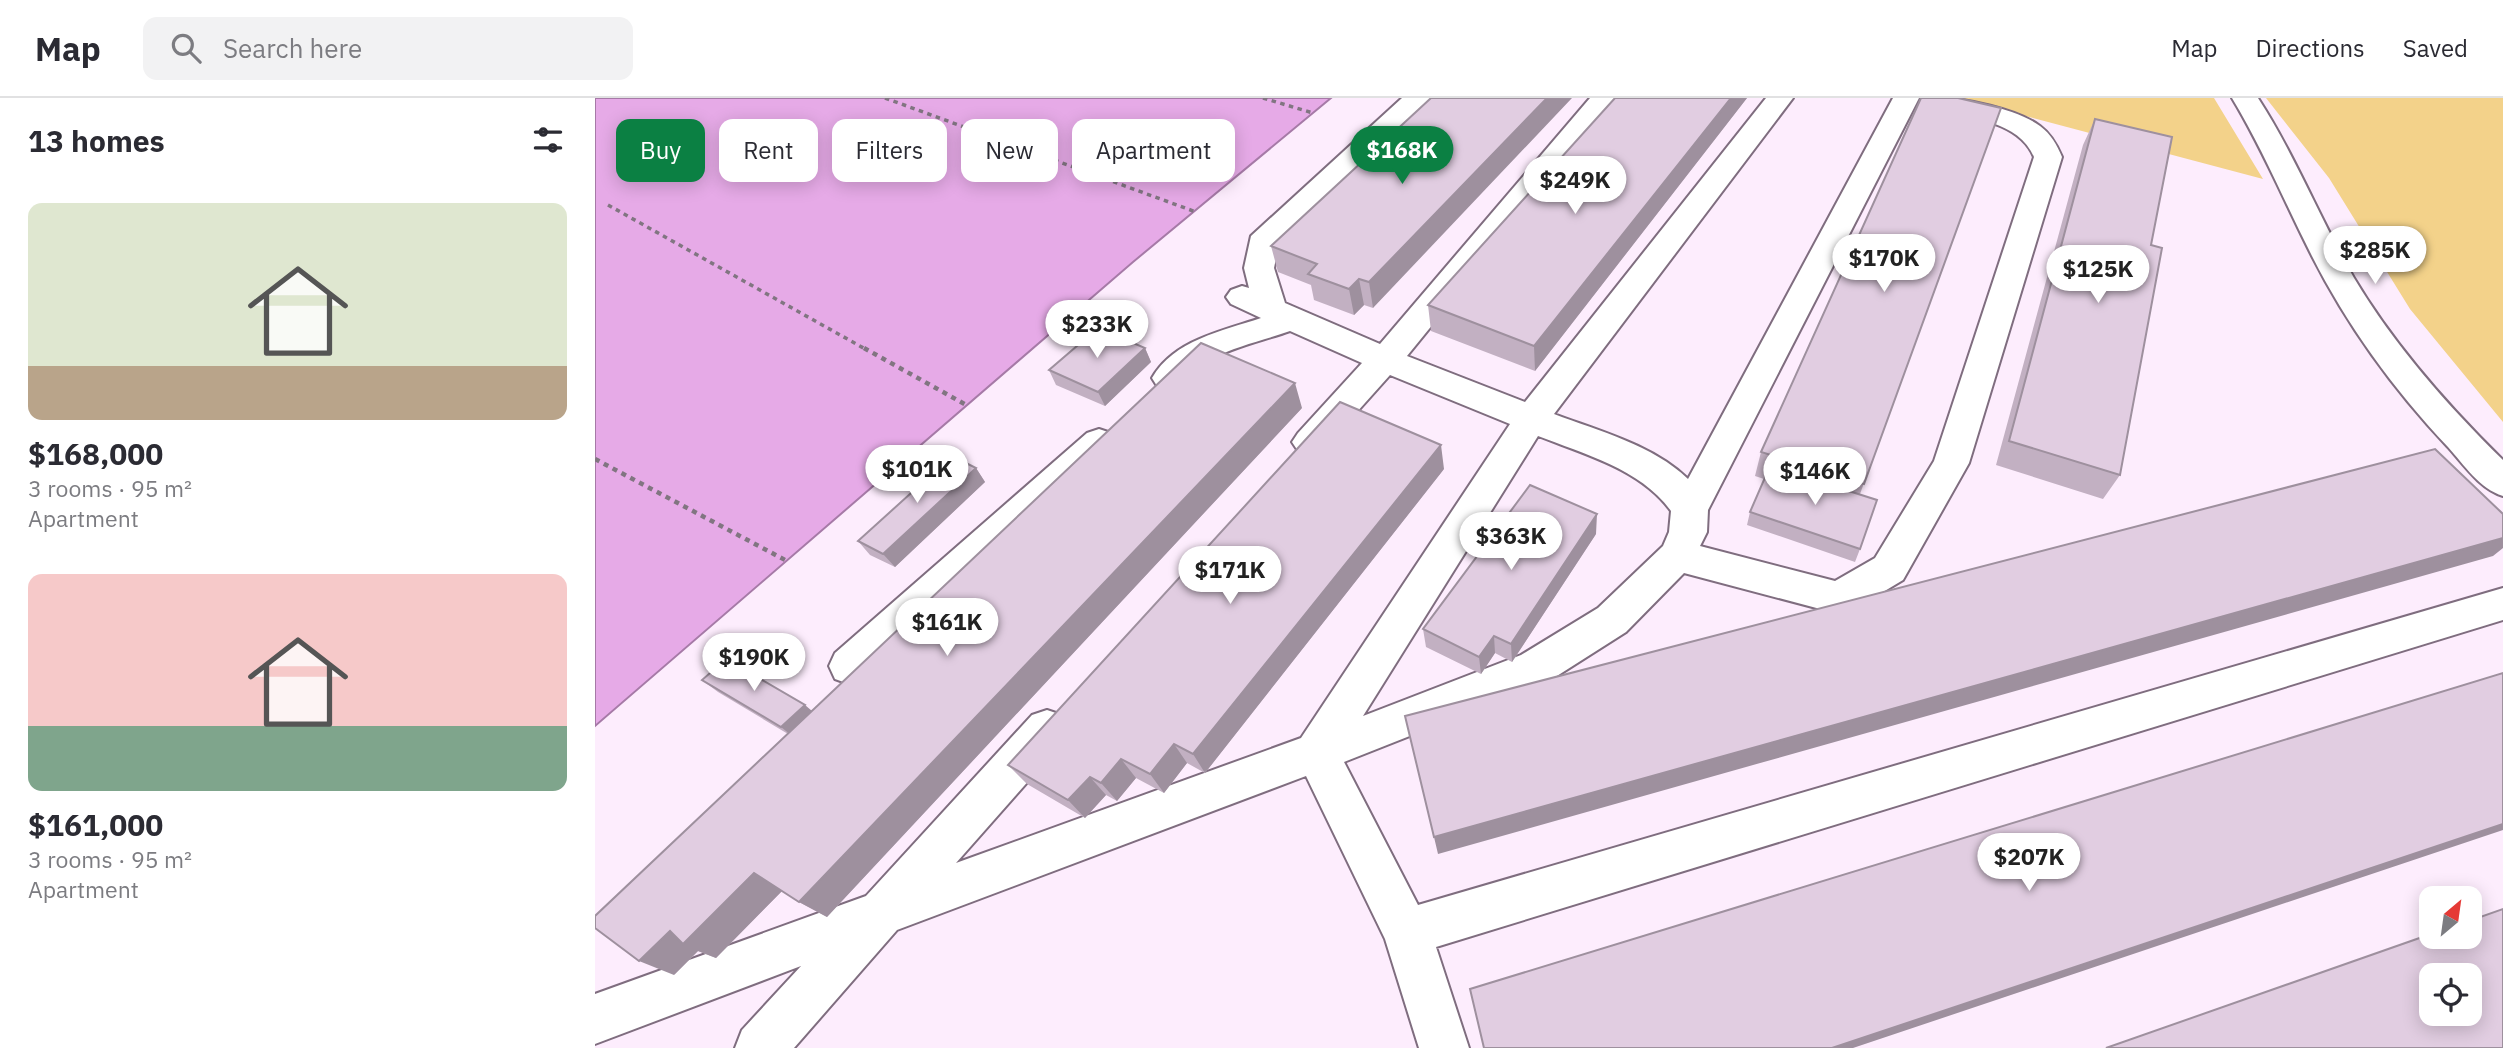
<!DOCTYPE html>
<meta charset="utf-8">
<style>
body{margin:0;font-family:"IBM Plex Sans",sans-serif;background:#f2f2f3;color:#2b2b33;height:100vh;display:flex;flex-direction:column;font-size:26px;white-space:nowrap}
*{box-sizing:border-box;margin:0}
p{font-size:23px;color:#7c7c81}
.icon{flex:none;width:38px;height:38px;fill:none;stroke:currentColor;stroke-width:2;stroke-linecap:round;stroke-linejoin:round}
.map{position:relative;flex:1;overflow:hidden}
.panel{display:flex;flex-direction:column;background:#fff;width:595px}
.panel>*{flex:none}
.guide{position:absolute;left:21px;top:21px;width:665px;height:63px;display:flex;gap:14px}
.needle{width:46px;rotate:29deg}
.buttons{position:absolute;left:1824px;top:788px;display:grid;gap:14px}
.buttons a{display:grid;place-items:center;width:63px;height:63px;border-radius:14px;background:#fff;box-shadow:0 4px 18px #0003;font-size:35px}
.price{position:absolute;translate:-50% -60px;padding:0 16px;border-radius:24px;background:#fff;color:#222;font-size:23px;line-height:46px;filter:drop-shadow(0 2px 4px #0008)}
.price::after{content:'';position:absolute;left:50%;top:42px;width:21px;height:16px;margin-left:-10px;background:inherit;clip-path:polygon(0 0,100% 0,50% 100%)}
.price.selected{background:#0b8043;color:#fff}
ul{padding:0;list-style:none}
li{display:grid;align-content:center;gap:14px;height:371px;padding:0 28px}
li span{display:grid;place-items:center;height:217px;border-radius:14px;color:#555}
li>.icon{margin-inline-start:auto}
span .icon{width:126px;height:126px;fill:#fffc;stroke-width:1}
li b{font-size:30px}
h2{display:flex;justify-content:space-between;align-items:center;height:84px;padding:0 28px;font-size:30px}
.tag{padding:0 24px;border-radius:14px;background:#fff;box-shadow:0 4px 18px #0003;font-size:24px;line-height:63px}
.tag.selected{background:#0b8043;color:#fff}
header{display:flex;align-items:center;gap:42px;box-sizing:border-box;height:98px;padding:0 35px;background:#fff;border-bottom:2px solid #e1e1e2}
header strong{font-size:33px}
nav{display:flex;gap:38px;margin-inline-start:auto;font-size:24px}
.search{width:490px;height:63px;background:#f2f2f3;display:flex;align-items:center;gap:18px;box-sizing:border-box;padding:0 24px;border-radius:14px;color:#7c7c81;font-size:26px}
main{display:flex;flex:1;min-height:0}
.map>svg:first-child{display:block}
.green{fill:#f3d28a}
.water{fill:#e6aae7;stroke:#a67aa7;stroke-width:2}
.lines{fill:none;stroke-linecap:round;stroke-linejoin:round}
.minor-casing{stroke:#7f6d7f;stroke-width:4}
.path-far1{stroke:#817581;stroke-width:3.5;stroke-dasharray:4.5 4.5;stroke-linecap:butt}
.path{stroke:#817581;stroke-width:4.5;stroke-dasharray:5 5;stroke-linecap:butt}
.minor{fill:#fff;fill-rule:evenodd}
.wall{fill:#c2b0c2}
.shaded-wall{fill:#9e909e}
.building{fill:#e1cde1;stroke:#9e909e;stroke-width:2;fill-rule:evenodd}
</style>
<header>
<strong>Map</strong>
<div class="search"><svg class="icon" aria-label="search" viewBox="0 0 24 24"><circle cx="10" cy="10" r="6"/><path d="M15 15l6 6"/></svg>Search here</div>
<nav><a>Map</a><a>Directions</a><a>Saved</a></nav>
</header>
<main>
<section class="panel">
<h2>13 homes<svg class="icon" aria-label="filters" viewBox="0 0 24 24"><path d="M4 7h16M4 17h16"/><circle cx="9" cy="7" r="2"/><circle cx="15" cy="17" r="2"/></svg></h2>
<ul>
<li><span style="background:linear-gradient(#dfe7d0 75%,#b9a48a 0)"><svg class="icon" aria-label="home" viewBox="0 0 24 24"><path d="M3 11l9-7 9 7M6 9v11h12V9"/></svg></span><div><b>$168,000</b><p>3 rooms · 95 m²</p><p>Apartment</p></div></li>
<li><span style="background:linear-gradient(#f6c9c9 70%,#7fa58c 0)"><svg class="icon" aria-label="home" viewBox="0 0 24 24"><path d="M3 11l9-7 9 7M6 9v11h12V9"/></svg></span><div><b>$161,000</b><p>3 rooms · 95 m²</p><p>Apartment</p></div></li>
</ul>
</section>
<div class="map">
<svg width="1908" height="950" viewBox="0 0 1908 950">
<rect width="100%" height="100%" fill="#fdedfd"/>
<!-- green -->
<path class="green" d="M 1363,0 L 1619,0 L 1668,81 Z
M 1671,0 L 1908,0 L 1908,324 L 1815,211 L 1734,80 Z"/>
<!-- water -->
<path class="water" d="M 0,0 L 736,0 L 538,164 L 0,628 Z"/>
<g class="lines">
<defs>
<path id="minor" d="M 807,0 L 836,0 L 685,141 L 679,170 L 690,205 L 785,246 L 995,0 L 1022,0 L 812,258 L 930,304 L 1171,0 L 1198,0 L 959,316 C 1004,333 1058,347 1093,381 L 1298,0 L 1324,0 L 1113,412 L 1112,434 L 1105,448 L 1240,483 L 1280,460 L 1339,363 L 1439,59 C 1424,23 1375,20 1342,12 L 1338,6 L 1342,0 C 1370,0 1422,11 1445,28 C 1456,36 1462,47 1467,59 L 1374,365 L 1308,482 L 1258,512 L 1244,516 L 1089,475 L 1031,534 L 954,583 L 749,664 L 823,807 L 1908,490 L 1908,522 L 841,849 L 874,950 L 824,950 L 790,841 L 711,678 L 302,832 L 199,950 L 140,950 L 147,932 L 206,868 L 0,946 L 0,896 L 271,798 L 437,617 L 452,612 L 467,617 L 473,631 L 467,645 L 361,765 L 706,640 L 915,326 L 795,277 L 727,353 L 715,357 L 703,353 L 697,344 L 703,335 L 767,265 L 695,233 C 670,242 640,248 617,261 C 595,272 592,297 562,288 L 557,280 C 579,242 627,233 666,220 L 636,206 L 631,199 L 636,192 L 647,188 L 654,190 L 649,170 L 656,138 ZM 943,338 C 989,356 1046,371 1076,413 L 1074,434 L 1068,448 L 1003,510 L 926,557 L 768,618 Z
M 1637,0 L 1663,0 C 1700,57 1725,121 1759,180 C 1799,247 1852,307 1908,362 L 1908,398 C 1885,391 1869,367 1853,349 C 1799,292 1752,227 1717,158 C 1690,105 1668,51 1637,0 Z
M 504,331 L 516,335 L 522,344 L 516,353 L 268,581 L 254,586 L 240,581 L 234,568 L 240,555 L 492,335 Z"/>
</defs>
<!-- minor casing -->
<use href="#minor" class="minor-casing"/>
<!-- path-far1 -->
<path class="path-far1" d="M 290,0 L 601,114
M 668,0 L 718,15
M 13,107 L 272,252"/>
<!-- path -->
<path class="path" d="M 269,250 L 373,308
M 0,361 L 192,463"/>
<!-- minor -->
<use href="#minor" class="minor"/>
</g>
<!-- wall -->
<path class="wall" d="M 836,0 L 778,210 L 769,207 L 759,217 L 719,202 L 716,187 L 683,174 L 676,148 Z
M 1020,0 L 1152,0 L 940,273 L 836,233 L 833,207 Z
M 1406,10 L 1265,396 L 1265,451 L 1260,464 L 1152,427 L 1155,414 L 1169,381 L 1160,378 L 1166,354 Z
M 1500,21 L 1556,147 L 1525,377 L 1508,401 L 1401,367 L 1488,47 Z
M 550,250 L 556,264 L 510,308 L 461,287 L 454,272 Z
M 707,310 L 232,819 L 204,804 L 187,793 L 121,860 L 103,853 L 79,877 L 193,636 L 123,594 L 107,582 L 217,613 Z
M 381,370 L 390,384 L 300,469 L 275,457 L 263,443 Z
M 849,371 L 610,675 L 592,665 L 569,695 L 541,680 L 522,703 L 511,697 L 490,720 L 432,686 L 413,667 Z
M 1001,436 L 917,564 L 900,555 L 886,576 L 831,549 L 828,531 Z"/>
<!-- shaded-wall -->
<path class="shaded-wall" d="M 952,0 L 977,0 L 778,210 L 774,184 Z
M 1136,0 L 1152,0 L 940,273 L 939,248 Z
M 764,181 L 769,207 L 759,217 L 754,191 Z
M 550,250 L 556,264 L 510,308 L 503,294 Z
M 700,285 L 707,310 L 232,819 L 204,804 Z
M 846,347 L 849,371 L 610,675 L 598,656 Z
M 381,370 L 390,384 L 300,469 L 288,456 Z
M 1002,416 L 1001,436 L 917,564 L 916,546 Z
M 1908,440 L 1908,450 L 1898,458 L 843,756 L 839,739 Z
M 899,538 L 900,555 L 886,576 L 884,559 Z
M 210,607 L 224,619 L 201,641 L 186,629 Z
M 579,646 L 592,665 L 569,695 L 555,676 Z
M 526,661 L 541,680 L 522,703 L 506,685 Z
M 495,679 L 511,697 L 490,720 L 473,702 Z
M 1908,726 L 1908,732 L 1258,950 L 1237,950 Z
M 159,775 L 189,791 L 121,860 L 103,853 L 79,877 L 44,863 L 75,833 Z"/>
<!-- building -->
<path class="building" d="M 836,0 L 952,0 L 774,184 L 764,181 L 754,191 L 713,176 L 722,166 L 676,148 Z
M 1020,0 L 1136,0 L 939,248 L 833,207 Z
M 1326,0 L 1363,0 L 1406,10 L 1269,386 L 1166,354 Z
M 1500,21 L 1577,39 L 1556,147 L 1567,150 L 1525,377 L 1414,343 Z
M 503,230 L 550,250 L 503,294 L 454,272 Z
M 606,245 L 700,285 L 204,804 L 159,775 L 88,846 L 75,833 L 44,863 L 0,830 L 0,818 Z
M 745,304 L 846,347 L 598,656 L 579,646 L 555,676 L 526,661 L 506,685 L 495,679 L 473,702 L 413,667 Z
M 1840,351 L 1908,416 L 1908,440 L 839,739 L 810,618 Z
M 357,358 L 381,370 L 288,456 L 263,443 Z
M 1175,368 L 1282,402 L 1265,451 L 1155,414 Z
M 935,387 L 1002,416 L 916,546 L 899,538 L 884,559 L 828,531 Z
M 131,561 L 210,607 L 186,629 L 107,582 Z
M 1908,575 L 1908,726 L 1237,950 L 889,950 L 875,891 Z
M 1908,811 L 1908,950 L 1511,950 L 1836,836 L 1836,838 L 1874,838 L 1874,823 ZM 1836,877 L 1874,877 L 1874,915 L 1836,915 Z"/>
</svg>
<div class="buttons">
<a><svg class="needle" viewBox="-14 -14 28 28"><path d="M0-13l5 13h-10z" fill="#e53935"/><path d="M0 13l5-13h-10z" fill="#7c7c81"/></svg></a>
<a><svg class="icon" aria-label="locate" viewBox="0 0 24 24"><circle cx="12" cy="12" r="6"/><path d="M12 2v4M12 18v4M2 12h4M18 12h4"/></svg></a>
</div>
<b class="price selected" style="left:807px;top:88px">$168K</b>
<b class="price" style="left:980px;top:118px">$249K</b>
<b class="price" style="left:1780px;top:188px">$285K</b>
<b class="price" style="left:1289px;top:196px">$170K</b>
<b class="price" style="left:1503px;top:207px">$125K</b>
<b class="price" style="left:502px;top:262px">$233K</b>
<b class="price" style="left:322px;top:407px">$101K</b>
<b class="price" style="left:1220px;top:409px">$146K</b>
<b class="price" style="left:916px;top:474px">$363K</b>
<b class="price" style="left:635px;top:508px">$171K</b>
<b class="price" style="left:352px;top:560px">$161K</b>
<b class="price" style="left:159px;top:595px">$190K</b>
<b class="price" style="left:1434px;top:795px">$207K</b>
<div class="guide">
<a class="tag selected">Buy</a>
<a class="tag">Rent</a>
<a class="tag">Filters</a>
<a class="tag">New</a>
<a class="tag">Apartment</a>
</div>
</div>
</main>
